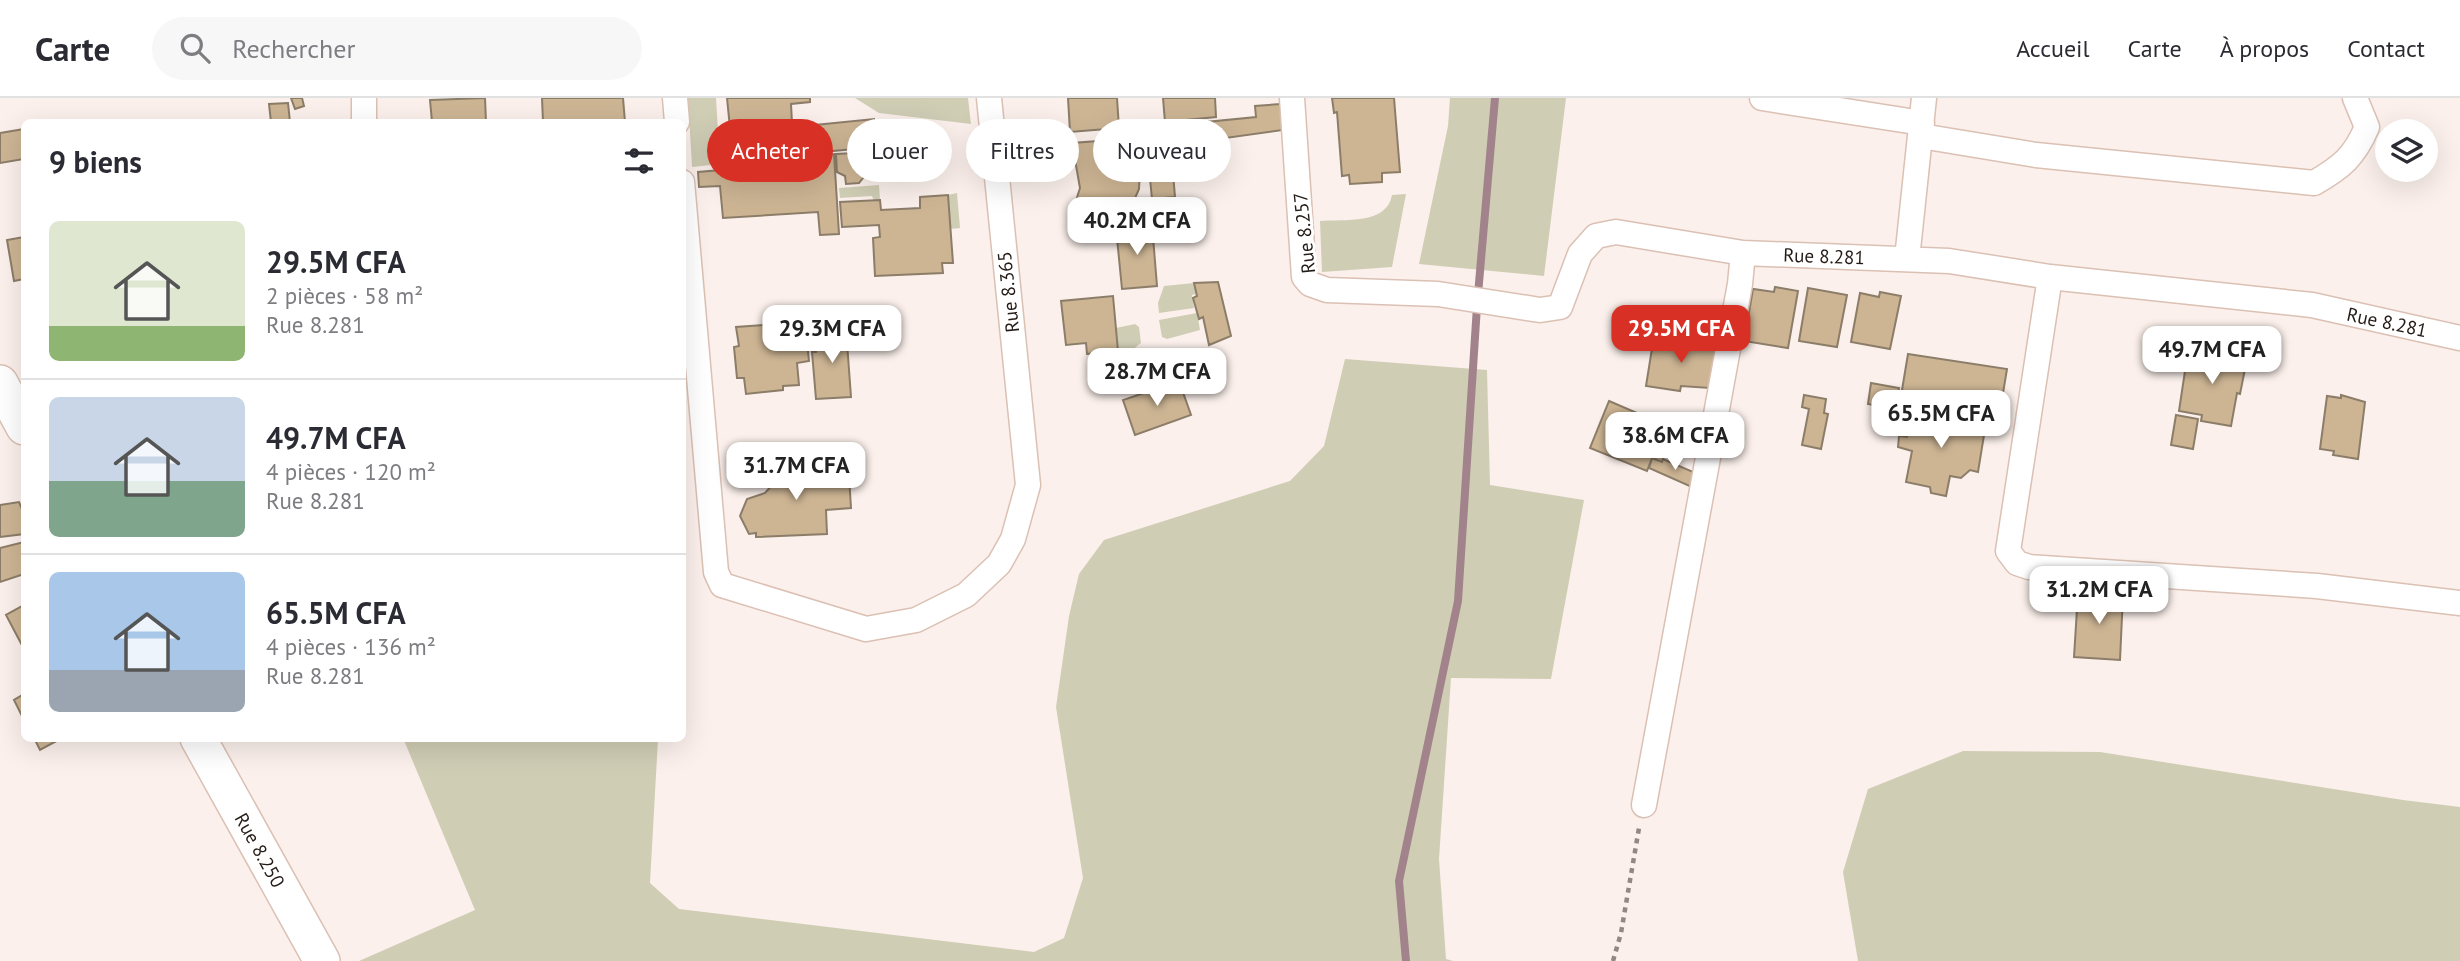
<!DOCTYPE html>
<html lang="fr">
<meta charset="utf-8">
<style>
body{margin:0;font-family:"PT Sans",sans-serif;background:#f7f7f7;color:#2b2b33;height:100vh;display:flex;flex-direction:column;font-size:26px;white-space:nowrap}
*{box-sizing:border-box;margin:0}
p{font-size:23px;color:#7c7c81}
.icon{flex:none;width:38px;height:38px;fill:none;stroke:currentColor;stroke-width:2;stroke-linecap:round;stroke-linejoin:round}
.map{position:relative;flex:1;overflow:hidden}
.sheet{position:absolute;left:21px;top:21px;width:665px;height:623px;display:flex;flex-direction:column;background:#fff;border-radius:10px;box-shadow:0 7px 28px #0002}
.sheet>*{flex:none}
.top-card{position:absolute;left:707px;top:21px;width:665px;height:63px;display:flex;gap:14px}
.controls{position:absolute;left:2375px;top:21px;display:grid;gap:14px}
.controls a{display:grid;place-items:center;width:63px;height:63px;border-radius:50%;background:#fff;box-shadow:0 7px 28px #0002;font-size:35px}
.price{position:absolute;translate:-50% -60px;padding:0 16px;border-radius:14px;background:#fff;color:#222;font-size:23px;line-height:46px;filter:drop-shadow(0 2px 4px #0008)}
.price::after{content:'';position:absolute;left:50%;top:42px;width:21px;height:16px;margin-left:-10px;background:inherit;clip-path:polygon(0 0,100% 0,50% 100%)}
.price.on{background:#d93025;color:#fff}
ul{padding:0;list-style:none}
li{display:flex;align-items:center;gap:21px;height:175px;padding:0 28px}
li+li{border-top:2px solid #e1e1e2}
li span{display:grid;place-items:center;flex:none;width:196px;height:140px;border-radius:10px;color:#555}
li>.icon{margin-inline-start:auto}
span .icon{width:84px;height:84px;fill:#fffc;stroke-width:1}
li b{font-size:30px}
h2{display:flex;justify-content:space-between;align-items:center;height:84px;padding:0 28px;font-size:30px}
.pill{padding:0 24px;border-radius:32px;background:#fff;box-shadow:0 7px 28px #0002;font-size:24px;line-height:63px}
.pill.on{background:#d93025;color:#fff}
header{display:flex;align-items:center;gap:42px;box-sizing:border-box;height:98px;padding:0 35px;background:#fff;border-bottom:2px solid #e1e1e2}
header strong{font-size:33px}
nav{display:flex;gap:38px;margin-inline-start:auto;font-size:24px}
.search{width:490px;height:63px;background:#f7f7f7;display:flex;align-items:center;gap:18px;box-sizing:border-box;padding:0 24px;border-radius:38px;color:#7c7c81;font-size:26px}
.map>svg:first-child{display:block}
.green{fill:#d0cdb5}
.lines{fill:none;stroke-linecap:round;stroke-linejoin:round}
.stream{stroke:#a2838c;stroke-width:8}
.building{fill:#cdb594;stroke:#8c7d69;stroke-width:2}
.street-casing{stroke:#dbc0b4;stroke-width:27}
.secondary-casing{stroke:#dbc0b4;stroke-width:38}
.path{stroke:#928883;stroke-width:4.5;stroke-dasharray:5 5;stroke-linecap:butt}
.street{stroke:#fff;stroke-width:24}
.secondary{stroke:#fff;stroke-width:35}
.labels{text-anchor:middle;stroke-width:6;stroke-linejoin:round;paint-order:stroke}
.street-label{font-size:19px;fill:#241b16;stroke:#fff}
</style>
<header>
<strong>Carte</strong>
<div class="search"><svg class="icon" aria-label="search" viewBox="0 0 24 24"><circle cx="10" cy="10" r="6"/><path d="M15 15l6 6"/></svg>Rechercher</div>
<nav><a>Accueil</a><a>Carte</a><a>À propos</a><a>Contact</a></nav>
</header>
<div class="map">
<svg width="2460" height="863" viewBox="0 0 2460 863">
<rect width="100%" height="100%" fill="#fbf0eb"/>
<!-- green -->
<path class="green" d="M 688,0 L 716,0 L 720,66 L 692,69 Z
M 855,0 L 968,0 L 971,26 L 879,15 Z
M 1450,0 L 1566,0 L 1544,178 L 1419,166 L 1448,28 Z
M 879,87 L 880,102 L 874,103 L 872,98 L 840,100 L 839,90 Z
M 957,95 L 960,130 L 950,131 L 948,97 Z
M 1406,96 L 1392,169 L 1322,174 L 1320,123 C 1344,121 1387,127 1392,97 Z
M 1194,185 L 1196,196 L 1192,197 L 1194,210 L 1159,215 L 1158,205 L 1164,188 Z
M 1197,215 L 1200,232 L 1167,241 L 1162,239 L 1159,222 Z
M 1135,226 L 1139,229 L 1141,245 L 1132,252 L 1118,253 L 1116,230 Z
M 1345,261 L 1487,272 L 1490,387 L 1584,402 L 1551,581 L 1451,580 L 1439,761 L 1446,861 L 1453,863 L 359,863 L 475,812 L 403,640 L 658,641 L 650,785 L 679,811 L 1034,854 L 1064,840 L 1083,780 L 1056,609 L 1069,518 L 1079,476 L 1104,442 L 1290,383 L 1324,348 Z
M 1963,653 L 2100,654 L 2403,702 L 2460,709 L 2460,863 L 1858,863 L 1843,774 L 1868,691 Z"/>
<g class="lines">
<!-- stream -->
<path class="stream" d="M 1406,863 L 1399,783 L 1458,503 L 1477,208 L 1495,0"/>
</g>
<!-- building -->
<path class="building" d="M 291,0 L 302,0 L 304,8 L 295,11 Z
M 485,0 L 486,24 L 432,24 L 430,2 Z
M 542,0 L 623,0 L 625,24 L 543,24 Z
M 727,0 L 810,0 L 810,4 L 791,6 L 792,25 L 730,30 Z
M 1068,0 L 1117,0 L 1119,30 L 1070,34 Z
M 1163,0 L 1215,0 L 1216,19 L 1165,24 Z
M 1332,0 L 1394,0 L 1400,74 L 1382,75 L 1382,84 L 1350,86 L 1349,77 L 1342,78 L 1337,14 L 1334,15 Z
M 288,5 L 290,24 L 271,24 L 269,6 Z
M 1280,6 L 1283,32 L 1225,40 L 1225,46 L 1171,51 L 1175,99 L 1152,101 L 1145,30 L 1256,19 L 1255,8 Z
M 874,21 L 876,49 L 745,61 L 743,40 L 766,38 L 765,32 Z
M 24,31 L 24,61 L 0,65 L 0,35 Z
M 1125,41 L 1128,67 L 1140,71 L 1139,91 L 1129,114 L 1126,115 L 1109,133 L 1072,115 L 1080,90 L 1072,45 Z
M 854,55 L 855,60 L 859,64 L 866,64 L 867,75 L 859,85 L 846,86 L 845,78 L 837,74 L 836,56 Z
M 834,56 L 839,136 L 820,137 L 818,114 L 723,120 L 720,88 L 699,89 L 698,74 L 816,64 L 815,58 Z
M 948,97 L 953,165 L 942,165 L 943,175 L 875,178 L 873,140 L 880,139 L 879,127 L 842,129 L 840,104 L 880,102 L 881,112 L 920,110 L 920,99 Z
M 1152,127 L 1157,188 L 1122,191 L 1116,130 Z
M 24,139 L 24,181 L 14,183 L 7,142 Z
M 1218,184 L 1231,238 L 1209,247 L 1203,219 L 1199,221 L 1193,200 L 1197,198 L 1194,185 Z
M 1775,189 L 1798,193 L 1788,250 L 1744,243 L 1753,191 L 1774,194 Z
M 1808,190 L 1847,197 L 1837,249 L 1799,243 Z
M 1880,194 L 1901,198 L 1890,251 L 1851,244 L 1860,195 L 1879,199 Z
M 1113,198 L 1118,253 L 1087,256 L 1086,245 L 1066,247 L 1061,203 Z
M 779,226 L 780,229 L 805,227 L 809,263 L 797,265 L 799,287 L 783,288 L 783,292 L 746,296 L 744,280 L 737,280 L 734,249 L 739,248 L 736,229 Z
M 846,231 L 851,299 L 816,301 L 812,254 L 816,254 L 815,234 Z
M 1654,238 L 1718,250 L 1710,290 L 1681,288 L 1680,293 L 1646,288 Z
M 2203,250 L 2228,255 L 2227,259 L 2242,261 L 2241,265 L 2246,266 L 2240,296 L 2237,295 L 2231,328 L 2201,323 L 2202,317 L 2179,313 L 2188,253 L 2203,256 Z
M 1908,256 L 2007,271 L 1999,319 L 1900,304 Z
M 1179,283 L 1191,317 L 1135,337 L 1123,302 Z
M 1871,285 L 1899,290 L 1895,311 L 1868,306 Z
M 1804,297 L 1826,301 L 1824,315 L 1828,316 L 1821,351 L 1802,347 L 1809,311 L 1802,309 Z
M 2341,297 L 2365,304 L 2358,361 L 2333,357 L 2334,353 L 2320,351 L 2327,298 L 2341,300 Z
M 1609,303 L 1665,327 L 1664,330 L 1674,334 L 1662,364 L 1652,360 L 1647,373 L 1590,350 Z
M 1906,314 L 1967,323 L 1985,331 L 1978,374 L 1970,372 L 1961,380 L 1950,378 L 1946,398 L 1931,395 L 1930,389 L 1906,384 L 1912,353 L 1898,349 L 1899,338 L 1907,339 L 1911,322 L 1904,321 Z
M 2176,317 L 2198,321 L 2193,351 L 2171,347 Z
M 789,360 L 800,364 L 806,373 L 822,371 L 823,379 L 849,378 L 851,410 L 826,412 L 827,436 L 756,439 L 756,435 L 749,436 L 740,418 L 747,401 L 765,395 L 774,385 L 775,373 L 781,363 Z
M 1652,360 L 1662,364 L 1663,361 L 1700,377 L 1694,390 L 1649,370 Z
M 19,404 L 24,416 L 24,436 L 0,439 L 0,407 Z
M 24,444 L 24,476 L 0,484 L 0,450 Z
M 2078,495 L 2123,497 L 2120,562 L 2074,559 Z
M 24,507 L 24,551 L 6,517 Z
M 24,596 L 24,622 L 14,602 Z
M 34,640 L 62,640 L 40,652 Z"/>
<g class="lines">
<defs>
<path id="street" d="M 364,0 L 364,24
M 675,0 L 677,24
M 1292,0 L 1304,179 L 1310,186 L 1327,192 L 1438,196 L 1540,212 L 1560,209 L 1580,156 L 1596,138 L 1616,134 L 1743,155
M 1762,0 L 1922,25
M 1921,38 L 2036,57 L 2314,85 C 2342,69 2354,59 2367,29 L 2355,0
M 682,84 L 716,474 L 722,487 L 866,531 L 916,522 L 966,497 L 999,466 L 1013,441 L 1028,387 L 989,0
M 1907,161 L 1924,0
M 2050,179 L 2008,453 L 2017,465 L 2029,469 L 2317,488 L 2460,505
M 1644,707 L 1740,186 L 1743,155 L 1949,163 L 2050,179 L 2312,207 L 2460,240"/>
<path id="secondary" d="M 0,285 L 24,329
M 198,640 L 322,863"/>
</defs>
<!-- street casing -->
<use href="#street" class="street-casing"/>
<!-- secondary casing -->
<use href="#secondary" class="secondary-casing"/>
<!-- path -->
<path class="path" d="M 1613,863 L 1621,835 L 1639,730"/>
<!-- street -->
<use href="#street" class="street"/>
<!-- secondary -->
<use href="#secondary" class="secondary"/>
</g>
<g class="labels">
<!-- street labels -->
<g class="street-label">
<text transform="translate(1304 135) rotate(-96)" y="7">Rue 8.257</text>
<text transform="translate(1824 158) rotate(2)" y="7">Rue 8.281</text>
<text transform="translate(1008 194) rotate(-96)" y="7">Rue 8.365</text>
<text transform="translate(2387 224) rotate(12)" y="7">Rue 8.281</text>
<text transform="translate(260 752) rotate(61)" y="7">Rue 8.250</text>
</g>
</g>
</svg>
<div class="controls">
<a><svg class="icon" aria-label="layers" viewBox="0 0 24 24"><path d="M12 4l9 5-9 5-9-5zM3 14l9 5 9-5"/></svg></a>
</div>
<b class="price" style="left:1137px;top:159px">40.2M CFA</b>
<b class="price" style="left:832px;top:267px">29.3M CFA</b>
<b class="price on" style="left:1681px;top:267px">29.5M CFA</b>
<b class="price" style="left:2212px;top:288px">49.7M CFA</b>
<b class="price" style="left:1157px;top:310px">28.7M CFA</b>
<b class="price" style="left:1941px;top:352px">65.5M CFA</b>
<b class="price" style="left:1675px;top:374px">38.6M CFA</b>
<b class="price" style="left:796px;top:404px">31.7M CFA</b>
<b class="price" style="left:2099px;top:528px">31.2M CFA</b>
<div class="top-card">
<a class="pill on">Acheter</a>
<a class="pill">Louer</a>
<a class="pill">Filtres</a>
<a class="pill">Nouveau</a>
</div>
<section class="sheet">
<h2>9 biens<svg class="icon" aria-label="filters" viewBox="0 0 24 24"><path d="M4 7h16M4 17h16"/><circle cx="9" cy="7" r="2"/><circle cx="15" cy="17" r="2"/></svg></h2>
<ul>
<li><span style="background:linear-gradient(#dfe7d0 75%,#8fb573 0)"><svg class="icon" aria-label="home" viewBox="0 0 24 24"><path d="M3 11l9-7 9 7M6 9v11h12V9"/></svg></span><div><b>29.5M CFA</b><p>2 pièces · 58 m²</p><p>Rue 8.281</p></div></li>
<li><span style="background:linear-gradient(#c9d6e8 60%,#7fa58c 0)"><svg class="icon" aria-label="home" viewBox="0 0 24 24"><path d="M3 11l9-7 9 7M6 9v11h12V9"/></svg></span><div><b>49.7M CFA</b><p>4 pièces · 120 m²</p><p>Rue 8.281</p></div></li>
<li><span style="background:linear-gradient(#a9c7e8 70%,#9aa5b1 0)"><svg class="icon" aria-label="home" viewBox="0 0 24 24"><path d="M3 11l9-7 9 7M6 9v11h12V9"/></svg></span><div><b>65.5M CFA</b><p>4 pièces · 136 m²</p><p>Rue 8.281</p></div></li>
</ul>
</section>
</div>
